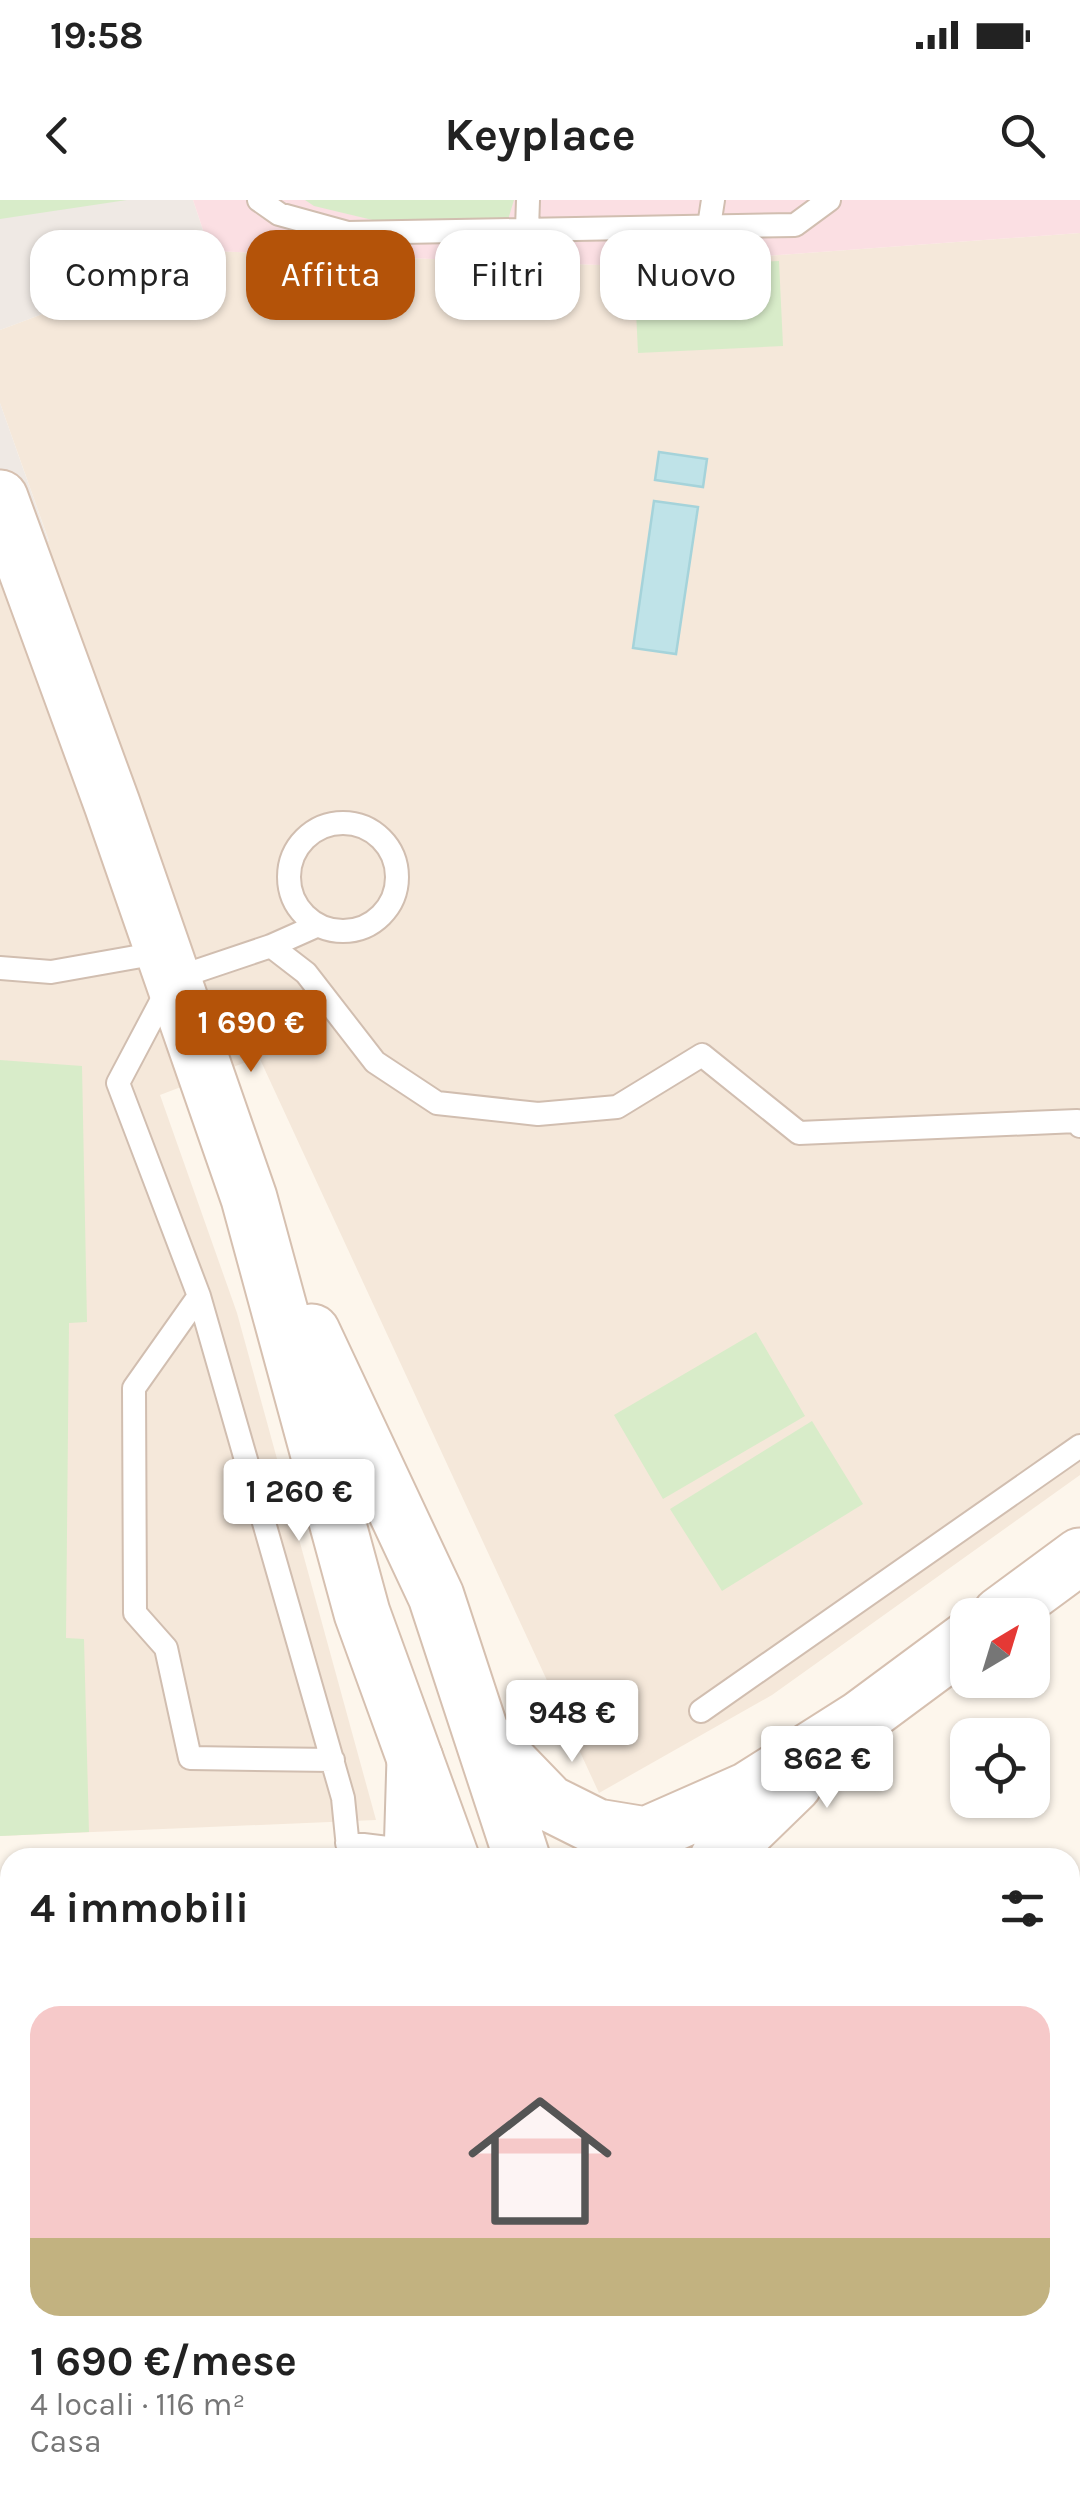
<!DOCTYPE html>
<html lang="it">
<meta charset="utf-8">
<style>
body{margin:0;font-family:Karla,sans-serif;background:#f2f2f2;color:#222;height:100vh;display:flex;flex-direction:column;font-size:38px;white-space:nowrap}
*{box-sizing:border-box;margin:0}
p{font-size:32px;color:#767676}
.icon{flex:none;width:55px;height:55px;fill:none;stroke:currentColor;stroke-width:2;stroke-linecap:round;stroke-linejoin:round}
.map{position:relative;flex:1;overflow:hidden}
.panel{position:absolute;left:0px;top:1648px;width:1080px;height:672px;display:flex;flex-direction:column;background:#fff;border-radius:30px 30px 0 0;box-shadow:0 2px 8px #0004}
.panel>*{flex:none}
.guide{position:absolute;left:30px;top:30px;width:1020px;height:90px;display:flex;gap:20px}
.needle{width:65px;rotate:38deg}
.controls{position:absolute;left:950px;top:1398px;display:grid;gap:20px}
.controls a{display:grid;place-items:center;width:100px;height:100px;border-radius:20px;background:#fff;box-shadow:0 2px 8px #0004;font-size:50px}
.price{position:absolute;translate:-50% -85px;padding:0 22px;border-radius:10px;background:#fff;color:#222;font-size:32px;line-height:65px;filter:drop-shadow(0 2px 5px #0008)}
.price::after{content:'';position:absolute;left:50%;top:60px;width:30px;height:22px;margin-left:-15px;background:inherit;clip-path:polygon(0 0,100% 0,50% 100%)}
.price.current{background:#b45309;color:#fff}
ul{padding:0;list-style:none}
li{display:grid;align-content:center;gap:20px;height:530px;padding:0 30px}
li span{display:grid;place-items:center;height:310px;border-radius:30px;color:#555}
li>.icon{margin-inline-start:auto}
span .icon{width:180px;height:180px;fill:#fffc;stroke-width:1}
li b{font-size:42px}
h2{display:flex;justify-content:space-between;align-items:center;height:120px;padding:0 30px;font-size:42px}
.tag{padding:0 35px;border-radius:30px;background:#fff;box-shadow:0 2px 8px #0004;font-size:35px;line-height:90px}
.tag.current{background:#b45309;color:#fff}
.status{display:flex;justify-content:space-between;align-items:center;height:70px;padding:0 50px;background:#fff;direction:ltr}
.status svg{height:28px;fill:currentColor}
header{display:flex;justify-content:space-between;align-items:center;height:130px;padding:0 30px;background:#fff;font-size:45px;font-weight:700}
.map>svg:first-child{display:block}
.residential{fill:#f5e8da}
.industrial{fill:#efe9e4}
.medical{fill:#fbdfe3}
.green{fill:#d8ecc9}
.water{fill:#bfe3e8;stroke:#a5d3da;stroke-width:2.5}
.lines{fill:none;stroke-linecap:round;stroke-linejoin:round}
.service-casing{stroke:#d1beb0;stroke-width:26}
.minor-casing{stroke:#d1beb0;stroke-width:49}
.tertiary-casing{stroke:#d1beb0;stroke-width:59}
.secondary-casing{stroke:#d6c0b0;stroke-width:59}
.service{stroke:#fff;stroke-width:22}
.minor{stroke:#fff;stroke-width:45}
.tertiary{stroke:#fff;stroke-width:55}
.secondary{stroke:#fff;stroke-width:55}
</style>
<div class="status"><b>19:58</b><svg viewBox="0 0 49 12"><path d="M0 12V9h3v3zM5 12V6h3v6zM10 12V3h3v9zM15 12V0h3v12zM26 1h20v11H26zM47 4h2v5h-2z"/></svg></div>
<header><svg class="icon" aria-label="back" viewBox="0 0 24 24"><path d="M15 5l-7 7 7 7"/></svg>Keyplace<svg class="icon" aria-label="search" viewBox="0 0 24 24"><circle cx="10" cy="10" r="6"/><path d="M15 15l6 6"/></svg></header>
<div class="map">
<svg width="1080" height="2319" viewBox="0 0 1080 2319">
<rect width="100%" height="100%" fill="#fdf6ec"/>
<!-- residential -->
<path class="residential" d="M 1080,33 L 1080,1275 L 772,1495 L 599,1593 L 259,857 L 160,895 L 237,1113 L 376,1620 L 0,1636 L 0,336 L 49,341 L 0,203 L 0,130 L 210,51 L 629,66 Z
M 10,2310 L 663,2310 L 667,2319 L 0,2319 Z"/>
<!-- industrial -->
<path class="industrial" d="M 0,0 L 193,0 L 210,51 L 0,130 Z
M 0,203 L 49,342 L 0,336 Z"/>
<!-- medical -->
<path class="medical" d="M 193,0 L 1080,0 L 1080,33 L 629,66 L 210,51 Z"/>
<!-- green -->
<path class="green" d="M 0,0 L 127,0 L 0,19 Z
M 305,0 L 514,0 L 507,23 L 381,22 L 314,6 Z
M 779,61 L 783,146 L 638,153 L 634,68 Z
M 0,860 L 82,866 L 87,1122 L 69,1123 L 66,1438 L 84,1439 L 89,1632 L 0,1636 Z
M 756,1132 L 805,1216 L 663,1299 L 614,1215 Z
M 812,1221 L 863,1304 L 722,1391 L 670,1309 Z"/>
<!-- water -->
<path class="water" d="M 659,252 L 707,259 L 703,287 L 655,280 Z
M 654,301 L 698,307 L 676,454 L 633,448 Z"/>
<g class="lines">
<defs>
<path id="service" d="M 259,0 L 279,14 L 348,33 L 795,25 L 829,0
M 709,26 L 713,0
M 527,29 L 528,0
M289 677a54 54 0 1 1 108 0a54 54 0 1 1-108 0Z
M 316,726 L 271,746 L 173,779 L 118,883 L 199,1096 L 343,1598 L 349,1658
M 271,746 L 306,773 L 375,862 L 437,903 L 538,914 L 617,907 L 702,855 L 799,933 L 1077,921 L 1080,926
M 0,768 L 51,772 L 164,752
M 199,1096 L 134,1188 L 135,1413 L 166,1448 L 190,1558 L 333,1560
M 701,1511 L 1080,1246
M 347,1643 L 412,1651"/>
<path id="minor" d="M 22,2310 L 40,2319"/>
<path id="tertiary" d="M 412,1658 L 415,1559
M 0,2302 L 10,2294"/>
<path id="secondary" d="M 0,298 L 112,604 L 249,998 L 362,1413 L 451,1658
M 312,1132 L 436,1396 L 522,1658
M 1000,1415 L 1080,1356
M 491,1543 L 549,1603 L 597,1627 L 646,1635
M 617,1658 L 646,1635 L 748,1590 L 860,1519 L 968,1439
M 718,1658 L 794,1584
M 697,2310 L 701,2319
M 745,2310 L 747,2319"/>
</defs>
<!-- service casing -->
<use href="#service" class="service-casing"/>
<!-- minor casing -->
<use href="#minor" class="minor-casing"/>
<!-- tertiary casing -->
<use href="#tertiary" class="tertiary-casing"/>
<!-- secondary casing -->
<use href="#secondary" class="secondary-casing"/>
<!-- service -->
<use href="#service" class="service"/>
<!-- minor -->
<use href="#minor" class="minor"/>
<!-- tertiary -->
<use href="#tertiary" class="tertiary"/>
<!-- secondary -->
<use href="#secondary" class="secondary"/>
</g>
</svg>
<div class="controls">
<a><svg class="needle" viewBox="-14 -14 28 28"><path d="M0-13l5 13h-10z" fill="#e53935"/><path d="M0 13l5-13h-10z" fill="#767676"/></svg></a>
<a><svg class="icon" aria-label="locate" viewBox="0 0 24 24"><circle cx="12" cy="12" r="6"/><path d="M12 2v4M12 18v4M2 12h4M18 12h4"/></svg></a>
</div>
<b class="price current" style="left:251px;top:875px">1 690 €</b>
<b class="price" style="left:299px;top:1344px">1 260 €</b>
<b class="price" style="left:572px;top:1565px">948 €</b>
<b class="price" style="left:827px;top:1611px">862 €</b>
<div class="guide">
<a class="tag">Compra</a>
<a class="tag current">Affitta</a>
<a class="tag">Filtri</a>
<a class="tag">Nuovo</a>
</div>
<section class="panel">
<h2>4 immobili<svg class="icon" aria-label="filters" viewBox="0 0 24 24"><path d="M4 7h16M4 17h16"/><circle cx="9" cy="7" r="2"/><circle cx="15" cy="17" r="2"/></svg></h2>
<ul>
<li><span style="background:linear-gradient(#f6c9c9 75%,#c2b280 0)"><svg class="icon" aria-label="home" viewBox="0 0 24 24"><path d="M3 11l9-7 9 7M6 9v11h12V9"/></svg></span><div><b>1 690 €/mese</b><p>4 locali · 116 m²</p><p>Casa</p></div></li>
</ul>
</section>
</div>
